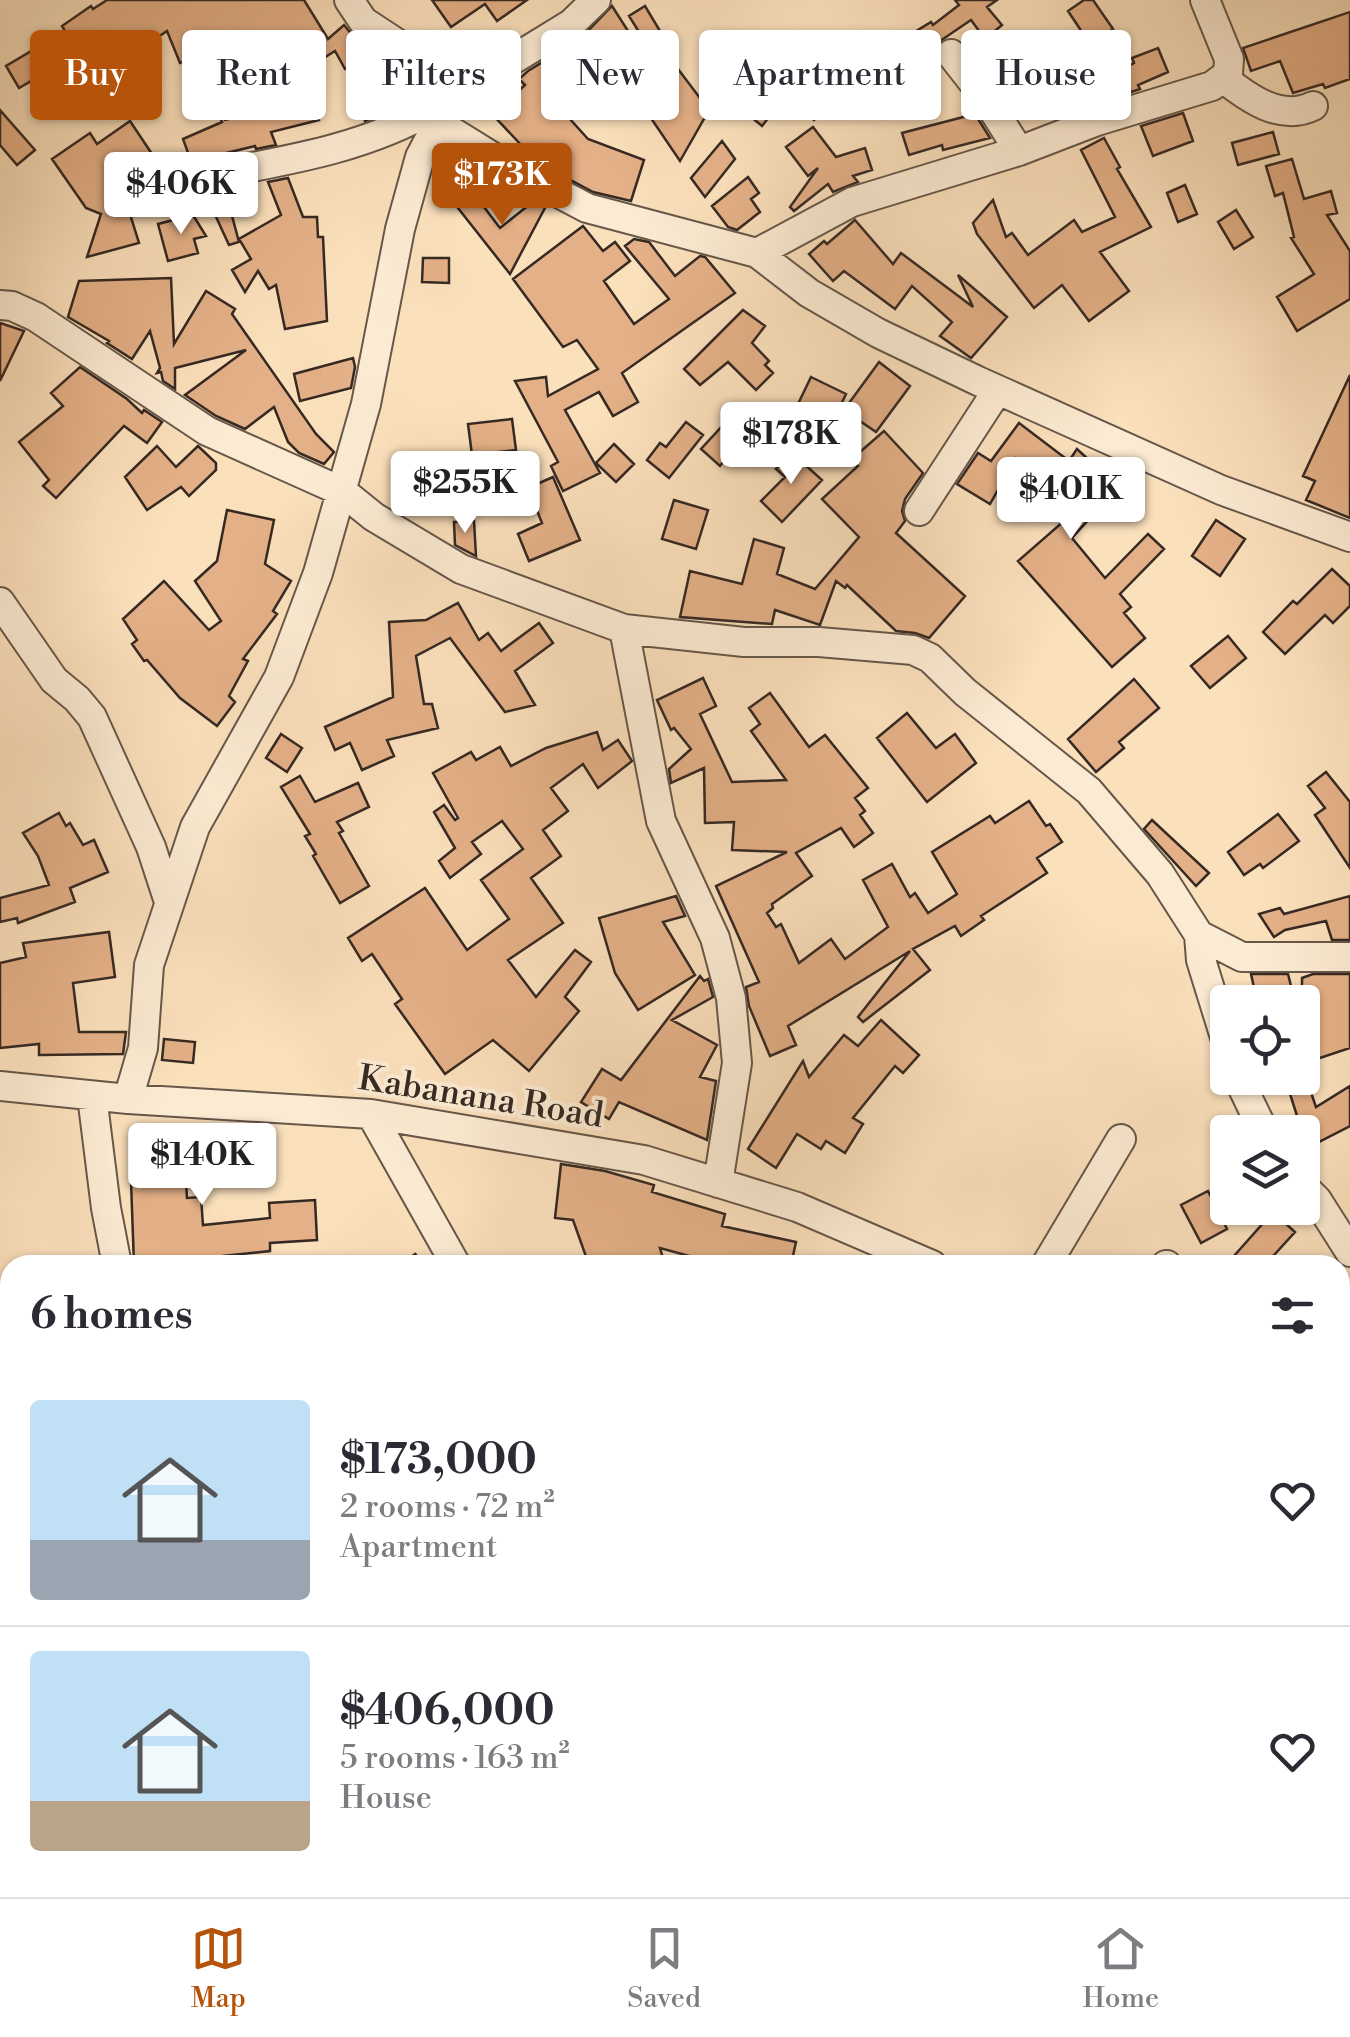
<!DOCTYPE html>
<meta charset="utf-8">
<style>
body{margin:0;font-family:"Libre Bodoni",serif;background:#f7f7f7;color:#2b2b33;height:100vh;display:flex;flex-direction:column;font-size:38px;white-space:nowrap}
*{box-sizing:border-box;margin:0}
p{font-size:32px;color:#7c7c81}
.icon{flex:none;width:55px;height:55px;fill:none;stroke:currentColor;stroke-width:2;stroke-linecap:round;stroke-linejoin:round}
.map{position:relative;flex:1;overflow:hidden}
.sheet{position:absolute;left:0px;top:1255px;width:1350px;height:642px;display:flex;flex-direction:column;background:#fff;border-radius:30px 30px 0 0;box-shadow:0 2px 8px #0004}
.sheet>*{flex:none}
.banner{position:absolute;left:30px;top:30px;width:1290px;height:90px;display:flex;gap:20px}
.fabs{position:absolute;left:1210px;top:985px;display:grid;gap:20px}
.fabs a{display:grid;place-items:center;width:110px;height:110px;border-radius:10px;background:#fff;box-shadow:0 2px 8px #0004;font-size:50px}
.price{position:absolute;translate:-50% -85px;padding:0 22px;border-radius:10px;background:#fff;color:#222;font-size:32px;line-height:65px;filter:drop-shadow(0 2px 5px #0008)}
.price::after{content:'';position:absolute;left:50%;top:60px;width:30px;height:22px;margin-left:-15px;background:inherit;clip-path:polygon(0 0,100% 0,50% 100%)}
.price.current{background:#b45309;color:#fff}
ul{padding:0;list-style:none}
li{display:flex;align-items:center;gap:30px;height:250px;padding:0 30px}
li+li{border-top:2px solid #e1e1e2}
li span{display:grid;place-items:center;flex:none;width:280px;height:200px;border-radius:10px;color:#555}
li>.icon{margin-inline-start:auto}
span .icon{width:120px;height:120px;fill:#fffc;stroke-width:1}
li b{font-size:42px}
h2{display:flex;justify-content:space-between;align-items:center;height:120px;padding:0 30px;font-size:42px}
.chip{padding:0 35px;border-radius:10px;background:#fff;box-shadow:0 2px 8px #0004;font-size:35px;line-height:90px}
.chip.current{background:#b45309;color:#fff}
.tabs{display:flex;justify-content:space-around;align-items:center;height:140px;border-top:2px solid #e1e1e2;background:#fff;font-size:28px;color:#7c7c81}
.tabs a{display:grid;justify-items:center;gap:5px}
.tabs .current{color:#b45309}
.map>svg:first-child{display:block}
.building{fill:#e4b087;stroke:#352923;stroke-width:2.5}
.lines{fill:none;stroke-linecap:round;stroke-linejoin:round}
.minor-casing{stroke:#665749;stroke-width:32}
.path{stroke:#352923;stroke-width:4;stroke-dasharray:8 5;stroke-linecap:butt}
.minor{stroke:#fcebd3;stroke-width:28}
.labels{text-anchor:middle;stroke-width:8;stroke-linejoin:round;paint-order:stroke}
.street-label{font-size:35px;fill:#352923;stroke:#fcebd3}
</style>
<div class="map">
<svg width="1350" height="1897" viewBox="0 0 1350 1897">
<rect width="100%" height="100%" fill="#fbe0bc"/>
<filter id="stains"><feTurbulence type="fractalNoise" baseFrequency=".002" numOctaves="4"/><feColorMatrix values="0 0 0 0 .2 0 0 0 0 .09 0 0 0 0 .02 0 0 0 .5 -.17"/></filter>
<radialGradient id="worn" r=".72"><stop offset=".6" stop-color="#630" stop-opacity="0"/><stop offset="1" stop-color="#630" stop-opacity=".3"/></radialGradient>
<!-- building -->
<path class="building" d="M 107,0 L 304,0 L 328,39 L 344,25 L 353,36 L 375,50 L 372,54 L 389,111 L 365,121 L 352,66 L 345,69 L 335,51 L 224,120 L 315,101 L 319,120 L 271,132 L 276,145 L 256,149 L 255,146 L 202,159 L 192,164 L 183,139 L 222,122 L 211,97 L 220,93 L 204,54 L 180,63 L 167,31 L 122,62 L 136,82 L 112,100 L 107,92 L 76,115 L 45,73 L 19,88 L 6,66 L 65,31 L 62,26 L 91,6 L 93,9 Z
M 432,0 L 527,0 L 497,21 L 485,4 L 451,27 Z
M 955,0 L 997,0 L 987,7 L 1002,25 L 985,39 L 971,20 L 940,41 L 934,54 L 917,64 L 905,46 L 905,38 L 931,22 L 933,25 L 959,5 Z
M 1084,0 L 1093,0 L 1113,29 L 1090,44 L 1068,11 Z
M 612,6 L 630,34 L 582,64 L 588,72 L 551,98 L 588,139 L 644,160 L 631,201 L 593,192 L 537,162 L 493,115 L 525,85 L 519,79 L 528,71 L 580,39 Z
M 645,6 L 660,31 L 644,40 L 629,16 Z
M 1350,12 L 1350,79 L 1325,88 L 1323,84 L 1293,93 L 1280,61 L 1251,71 L 1243,48 Z
M 1158,48 L 1168,72 L 1138,85 L 1140,89 L 1062,116 L 1052,91 L 1082,79 L 1086,89 L 1134,63 L 1132,58 Z
M 675,65 L 709,110 L 680,161 L 638,99 L 665,81 Z
M 816,74 L 838,100 L 814,120 L 792,94 Z
M 762,91 L 779,104 L 762,126 L 745,112 Z
M 0,110 L 35,150 L 17,165 L 0,145 Z
M 1183,113 L 1193,141 L 1153,156 L 1141,126 Z
M 975,114 L 990,138 L 943,150 L 942,145 L 909,155 L 902,133 Z
M 130,121 L 164,172 L 125,198 L 139,243 L 87,257 L 101,214 L 86,208 L 52,159 L 90,133 L 97,144 Z
M 813,127 L 836,157 L 865,148 L 872,170 L 853,176 L 858,182 L 833,192 L 828,184 L 794,211 L 790,207 L 818,168 L 808,176 L 786,147 Z
M 1273,132 L 1279,154 L 1238,165 L 1232,143 Z
M 1104,138 L 1120,167 L 1117,169 L 1151,227 L 1100,252 L 1129,291 L 1089,321 L 1062,285 L 1034,308 L 977,234 L 973,223 L 993,200 L 1006,237 L 1012,233 L 1028,255 L 1074,220 L 1082,232 L 1115,217 L 1081,150 Z
M 722,141 L 735,159 L 705,197 L 691,178 Z
M 1292,159 L 1304,199 L 1331,191 L 1337,213 L 1327,215 L 1350,251 L 1350,299 L 1297,331 L 1277,297 L 1314,274 L 1291,238 L 1294,237 L 1283,193 L 1275,196 L 1266,166 Z
M 748,177 L 759,193 L 751,199 L 760,212 L 737,230 L 728,227 L 712,206 Z
M 288,178 L 303,217 L 317,217 L 318,237 L 323,237 L 327,321 L 285,329 L 276,285 L 269,289 L 258,271 L 245,292 L 232,270 L 251,259 L 239,239 L 281,215 L 268,182 Z
M 1185,185 L 1197,214 L 1178,222 L 1167,193 Z
M 225,190 L 239,242 L 229,245 L 205,193 Z
M 471,190 L 500,228 L 535,200 L 546,206 L 510,274 L 454,203 Z
M 1236,210 L 1253,237 L 1234,249 L 1218,222 Z
M 193,215 L 206,236 L 194,239 L 198,253 L 168,261 L 158,224 Z
M 855,220 L 893,264 L 901,253 L 973,307 L 958,275 L 1007,317 L 971,358 L 940,336 L 952,322 L 912,286 L 895,309 L 844,271 L 833,281 L 809,254 L 824,241 L 827,244 Z
M 583,226 L 603,251 L 615,242 L 630,261 L 604,281 L 634,324 L 669,299 L 625,246 L 634,239 L 649,242 L 675,276 L 700,256 L 705,257 L 735,293 L 622,373 L 638,402 L 613,416 L 599,392 L 565,410 L 600,473 L 563,491 L 551,466 L 558,462 L 515,381 L 546,377 L 548,396 L 598,369 L 577,340 L 563,347 L 513,279 Z
M 423,258 L 449,258 L 449,283 L 422,282 Z
M 171,278 L 174,344 L 206,291 L 235,309 L 232,314 L 316,434 L 334,452 L 324,464 L 299,453 L 288,442 L 274,407 L 245,429 L 216,416 L 185,395 L 246,350 L 175,368 L 175,389 L 163,381 L 161,372 L 157,373 L 160,368 L 150,331 L 132,359 L 107,343 L 109,341 L 68,317 L 79,281 Z
M 743,310 L 765,326 L 752,343 L 769,361 L 765,365 L 773,373 L 756,390 L 728,362 L 700,385 L 684,369 Z
M 0,323 L 24,331 L 0,381 Z
M 353,358 L 355,367 L 351,388 L 300,401 L 294,374 Z
M 879,362 L 910,386 L 876,432 L 844,410 Z
M 80,367 L 127,399 L 142,413 L 144,410 L 162,422 L 147,443 L 124,426 L 56,498 L 43,486 L 49,480 L 19,442 L 63,406 L 51,393 Z
M 1350,375 L 1350,518 L 1306,500 L 1315,481 L 1303,476 Z
M 811,377 L 846,394 L 837,413 L 828,408 L 790,441 L 775,424 L 798,404 Z
M 738,409 L 754,423 L 720,466 L 701,449 Z
M 512,419 L 516,450 L 472,455 L 468,424 Z
M 686,422 L 703,435 L 669,478 L 647,460 L 660,443 L 666,447 Z
M 1019,423 L 1069,461 L 1077,449 L 1118,487 L 1072,538 L 1105,578 L 1148,534 L 1164,549 L 1120,594 L 1131,607 L 1124,613 L 1145,638 L 1112,667 L 1018,561 L 1080,507 L 1016,458 L 990,504 L 957,484 L 978,453 L 991,461 Z
M 884,431 L 923,473 L 905,499 L 902,511 L 905,521 L 896,533 L 965,596 L 929,638 L 915,633 L 896,631 L 847,585 L 845,588 L 836,581 L 820,625 L 775,610 L 772,624 L 680,617 L 690,571 L 742,584 L 754,539 L 784,548 L 777,574 L 815,589 L 859,537 L 822,499 L 858,466 L 852,459 Z
M 614,444 L 634,464 L 616,482 L 596,463 Z
M 157,446 L 176,467 L 198,446 L 216,463 L 216,470 L 189,496 L 181,487 L 147,510 L 125,477 Z
M 791,452 L 822,480 L 782,522 L 761,501 L 785,477 L 776,469 Z
M 430,460 L 434,484 L 405,489 L 401,466 Z
M 553,477 L 580,540 L 529,561 L 518,534 L 542,523 L 528,488 Z
M 674,500 L 708,510 L 696,549 L 662,539 Z
M 227,510 L 274,520 L 265,564 L 291,581 L 273,611 L 277,614 L 243,659 L 248,661 L 229,696 L 235,702 L 217,726 L 180,698 L 147,660 L 144,661 L 132,644 L 137,640 L 123,619 L 164,581 L 209,630 L 221,621 L 195,581 L 217,561 Z
M 1216,520 L 1245,539 L 1220,576 L 1192,556 Z
M 474,521 L 476,556 L 455,545 L 454,522 Z
M 1332,569 L 1350,586 L 1350,606 L 1333,623 L 1325,615 L 1285,654 L 1263,632 L 1293,601 L 1297,604 Z
M 458,603 L 479,640 L 488,633 L 501,651 L 539,623 L 553,643 L 515,671 L 535,705 L 505,712 L 450,638 L 416,656 L 424,704 L 432,704 L 438,728 L 387,740 L 394,756 L 362,770 L 350,743 L 335,750 L 325,727 L 393,697 L 389,622 L 426,620 Z
M 1228,636 L 1246,658 L 1210,688 L 1191,666 Z
M 703,678 L 716,706 L 700,714 L 732,782 L 786,780 L 751,731 L 760,724 L 749,708 L 770,693 L 809,747 L 825,735 L 868,788 L 855,798 L 865,811 L 860,815 L 873,833 L 854,847 L 841,828 L 796,853 L 812,876 L 772,904 L 773,908 L 767,913 L 776,927 L 781,924 L 799,963 L 831,939 L 845,959 L 888,927 L 863,880 L 892,864 L 910,897 L 915,893 L 928,913 L 957,894 L 932,852 L 990,816 L 995,823 L 1029,801 L 1046,826 L 1050,824 L 1062,842 L 1037,858 L 1047,873 L 981,916 L 984,920 L 961,936 L 955,926 L 913,949 L 930,970 L 863,1022 L 858,1017 L 910,951 L 788,1026 L 796,1045 L 770,1056 L 749,1006 L 746,987 L 759,982 L 716,886 L 787,852 L 732,850 L 734,822 L 705,823 L 704,768 L 671,783 L 669,769 L 691,749 L 674,728 L 671,730 L 657,700 Z
M 1134,679 L 1159,708 L 1119,742 L 1124,748 L 1096,772 L 1068,739 Z
M 907,713 L 936,748 L 955,734 L 976,763 L 927,802 L 877,738 Z
M 597,732 L 603,750 L 618,740 L 632,761 L 598,788 L 583,764 L 551,788 L 568,811 L 543,830 L 561,856 L 531,878 L 563,923 L 508,960 L 536,997 L 575,950 L 591,962 L 565,997 L 579,1011 L 529,1071 L 493,1040 L 445,1074 L 395,1004 L 402,999 L 372,954 L 362,961 L 348,938 L 425,888 L 467,950 L 509,919 L 481,880 L 523,849 L 502,821 L 472,842 L 481,854 L 450,878 L 439,861 L 455,848 L 434,812 L 444,805 L 455,820 L 458,818 L 433,773 L 471,752 L 476,760 L 500,747 L 511,766 L 546,748 Z
M 281,734 L 302,748 L 287,772 L 266,758 Z
M 1326,772 L 1350,802 L 1350,868 L 1315,815 L 1325,808 L 1308,786 Z
M 300,776 L 315,802 L 358,783 L 369,807 L 337,822 L 343,831 L 339,833 L 369,886 L 340,903 L 313,856 L 316,854 L 305,836 L 310,834 L 281,787 Z
M 59,813 L 66,826 L 70,823 L 83,845 L 94,840 L 108,872 L 70,888 L 75,902 L 18,923 L 17,918 L 0,922 L 0,898 L 49,885 L 38,856 L 23,833 Z
M 1278,814 L 1299,841 L 1263,868 L 1260,864 L 1244,875 L 1228,852 Z
M 1152,820 L 1209,873 L 1196,886 L 1144,829 Z
M 676,896 L 685,916 L 663,922 L 695,975 L 638,1010 L 615,973 L 599,918 Z
M 1350,896 L 1350,940 L 1332,940 L 1326,921 L 1285,930 L 1274,937 L 1259,914 L 1280,908 L 1284,914 Z
M 109,932 L 115,977 L 73,983 L 79,1032 L 126,1032 L 123,1054 L 39,1055 L 39,1044 L 0,1048 L 0,963 L 26,957 L 23,943 Z
M 1251,974 L 1288,974 L 1293,994 L 1257,1001 Z
M 1313,974 L 1350,974 L 1350,1048 L 1302,1064 L 1302,978 Z
M 700,976 L 704,981 L 708,979 L 713,997 L 672,1020 L 717,1045 L 700,1077 L 716,1081 L 707,1140 L 619,1102 L 609,1119 L 581,1102 L 602,1069 L 621,1080 Z
M 881,1020 L 919,1055 L 903,1073 L 895,1066 L 853,1118 L 863,1124 L 845,1153 L 826,1141 L 821,1149 L 797,1134 L 776,1168 L 748,1149 L 803,1061 L 809,1077 L 844,1035 L 858,1046 Z
M 164,1039 L 195,1042 L 193,1063 L 162,1060 Z
M 1285,1078 L 1306,1078 L 1316,1107 L 1350,1086 L 1350,1126 L 1311,1146 L 1298,1119 Z
M 156,1125 L 200,1130 L 200,1125 L 247,1128 L 245,1149 L 184,1148 L 187,1198 L 201,1197 L 203,1225 L 270,1218 L 269,1203 L 315,1200 L 317,1240 L 270,1243 L 270,1251 L 203,1258 L 204,1265 L 134,1265 L 131,1181 L 151,1182 Z
M 561,1164 L 605,1171 L 654,1185 L 652,1192 L 725,1214 L 722,1226 L 796,1242 L 791,1265 L 722,1265 L 660,1248 L 665,1265 L 589,1265 L 573,1220 L 555,1218 Z
M 1208,1191 L 1227,1229 L 1201,1243 L 1181,1205 Z
M 1273,1212 L 1295,1232 L 1265,1265 L 1226,1265 Z"/>
<g class="lines">
<defs>
<path id="minor" d="M 951,54 L 987,100 L 1019,151
M 1223,78 C 1248,98 1281,122 1313,106
M 438,123 L 509,167 L 587,208 L 757,253 L 809,293 L 878,333 L 978,381 L 1221,490 L 1350,537
M 205,176 C 283,161 365,149 434,108 L 424,68 L 401,46 L 363,21 L 349,0
M 757,253 L 852,202 L 1019,151 L 1097,121 L 1212,86 L 1228,74 L 1229,59 L 1205,0
M 0,305 L 12,306 L 36,317 L 207,431 L 343,492 L 374,517 L 461,569 L 624,629 L 744,642 L 819,642 L 913,650 L 930,658 L 965,692 L 1089,791 L 1160,874 L 1199,935 L 1201,960 L 1228,1047
M 919,511 L 997,391
M 0,602 L 54,680 L 77,699 L 92,717 L 151,847 L 169,902
M 624,629 L 661,821 L 715,938 L 731,998 L 737,1063 L 718,1183
M 1199,935 L 1242,957 L 1350,957
M 1238,1078 L 1264,1132
M 0,1086 L 128,1099 L 371,1114 L 644,1160 L 797,1207 L 932,1265
M 92,1096 L 106,1208 L 117,1265
M 128,1099 L 143,1048 L 149,965 L 195,827 L 279,677 L 318,573 L 366,404 L 400,229 L 420,157 L 438,123 L 434,108 L 571,24 L 596,0
M 371,1114 L 456,1265
M 1302,1185 L 1317,1200 L 1350,1252
M 1046,1265 L 1121,1139
M 1166,1265 L 1167,1265
M 1340,1484 L 1350,1489
M 0,1639 L 10,1644
M 220,1888 L 221,1897
M 947,1888 L 954,1897
M 427,1897 L 449,1888"/>
</defs>
<!-- minor casing -->
<use href="#minor" class="minor-casing"/>
<!-- path -->
<path class="path" d="M 399,1265 L 420,1252"/>
<!-- minor -->
<use href="#minor" class="minor"/>
</g>
<g class="labels">
<!-- street labels -->
<g class="street-label">
<text transform="translate(481 1096) rotate(9)" y="12">Kabanana Road</text>
</g>
</g>
<rect width="100%" height="100%" filter="url(#stains)"/>
<rect width="100%" height="100%" fill="url(#worn)"/>
</svg>
<div class="fabs">
<a><svg class="icon" aria-label="locate" viewBox="0 0 24 24"><circle cx="12" cy="12" r="6"/><path d="M12 2v4M12 18v4M2 12h4M18 12h4"/></svg></a>
<a><svg class="icon" aria-label="layers" viewBox="0 0 24 24"><path d="M12 4l9 5-9 5-9-5zM3 14l9 5 9-5"/></svg></a>
</div>
<b class="price current" style="left:502px;top:228px">$173K</b>
<b class="price" style="left:181px;top:237px">$406K</b>
<b class="price" style="left:791px;top:487px">$178K</b>
<b class="price" style="left:465px;top:536px">$255K</b>
<b class="price" style="left:1071px;top:542px">$401K</b>
<b class="price" style="left:202px;top:1208px">$140K</b>
<div class="banner">
<a class="chip current">Buy</a>
<a class="chip">Rent</a>
<a class="chip">Filters</a>
<a class="chip">New</a>
<a class="chip">Apartment</a>
<a class="chip">House</a>
</div>
<section class="sheet">
<h2>6 homes<svg class="icon" aria-label="filters" viewBox="0 0 24 24"><path d="M4 7h16M4 17h16"/><circle cx="9" cy="7" r="2"/><circle cx="15" cy="17" r="2"/></svg></h2>
<ul>
<li><span style="background:linear-gradient(#bfe0f5 70%,#9aa5b1 0)"><svg class="icon" aria-label="home" viewBox="0 0 24 24"><path d="M3 11l9-7 9 7M6 9v11h12V9"/></svg></span><div><b>$173,000</b><p>2 rooms · 72 m²</p><p>Apartment</p></div><svg class="icon" aria-label="heart" viewBox="0 0 24 24"><path d="M12 20l-8-8c-3-5 5-10 8-4 3-6 11-1 8 4z"/></svg></li>
<li><span style="background:linear-gradient(#bfe0f5 75%,#b9a48a 0)"><svg class="icon" aria-label="home" viewBox="0 0 24 24"><path d="M3 11l9-7 9 7M6 9v11h12V9"/></svg></span><div><b>$406,000</b><p>5 rooms · 163 m²</p><p>House</p></div><svg class="icon" aria-label="heart" viewBox="0 0 24 24"><path d="M12 20l-8-8c-3-5 5-10 8-4 3-6 11-1 8 4z"/></svg></li>
</ul>
</section>
</div>
<nav class="tabs">
<a class="current"><svg class="icon" aria-label="map" viewBox="0 0 24 24"><path d="M3 6l6-2 6 2 6-2v14l-6 2-6-2-6 2zM9 4v14M15 6v14"/></svg>Map</a>
<a><svg class="icon" aria-label="saved" viewBox="0 0 24 24"><path d="M7 4h10v16l-5-4-5 4z"/></svg>Saved</a>
<a><svg class="icon" aria-label="home" viewBox="0 0 24 24"><path d="M3 11l9-7 9 7M6 9v11h12V9"/></svg>Home</a>
</nav>
